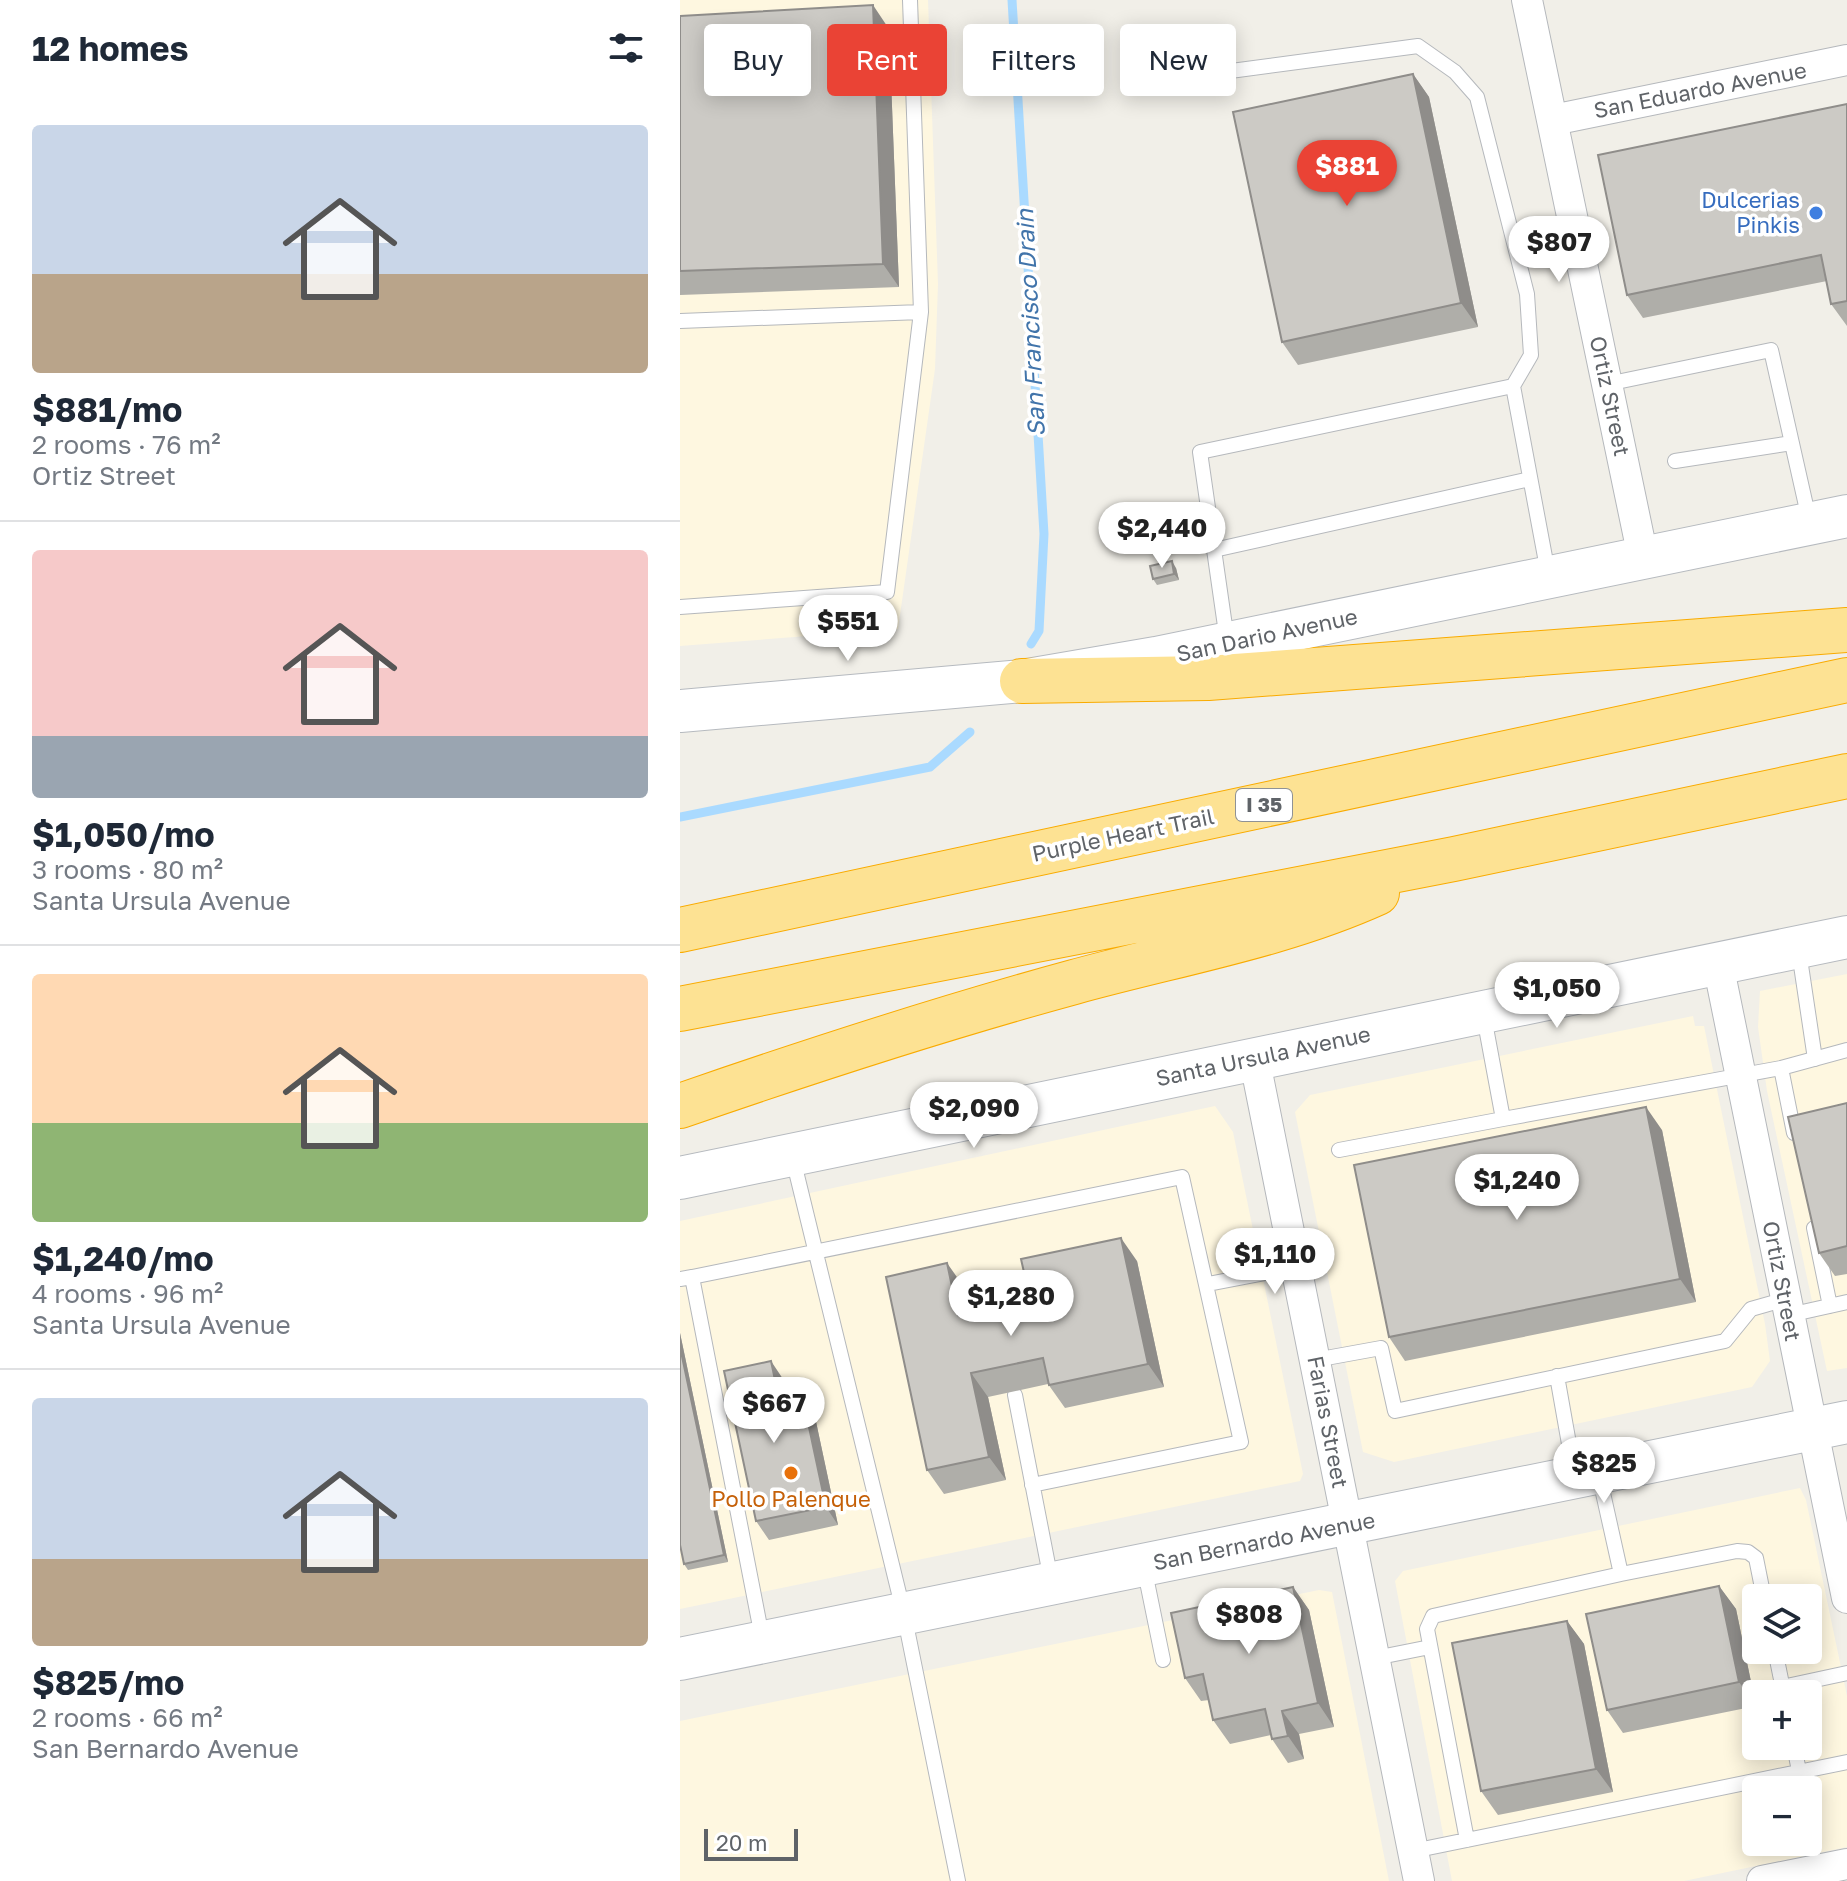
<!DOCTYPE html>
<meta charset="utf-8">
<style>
body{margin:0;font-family:"Golos Text",sans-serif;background:#f2f2f3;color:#1f2937;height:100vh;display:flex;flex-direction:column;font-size:30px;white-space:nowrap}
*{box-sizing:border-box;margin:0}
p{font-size:26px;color:#747a83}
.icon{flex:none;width:44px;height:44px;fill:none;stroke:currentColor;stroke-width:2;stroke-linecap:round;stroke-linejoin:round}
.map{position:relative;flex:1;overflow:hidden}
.sheet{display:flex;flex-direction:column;background:#fff;width:680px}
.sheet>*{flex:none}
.hud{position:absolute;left:24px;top:24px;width:760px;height:72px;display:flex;gap:16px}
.fabs{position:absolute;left:1062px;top:1584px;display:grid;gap:16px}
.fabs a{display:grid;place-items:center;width:80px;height:80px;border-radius:8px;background:#fff;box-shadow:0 4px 20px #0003;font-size:40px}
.scale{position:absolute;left:24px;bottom:20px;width:94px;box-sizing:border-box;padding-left:8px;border:4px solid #5f6368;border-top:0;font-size:22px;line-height:28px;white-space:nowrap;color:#5f6368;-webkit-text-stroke:6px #fff;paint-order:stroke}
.price{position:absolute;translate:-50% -68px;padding:0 18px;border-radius:28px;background:#fff;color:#222;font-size:26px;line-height:52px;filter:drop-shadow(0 2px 4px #0008)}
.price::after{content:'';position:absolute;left:50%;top:48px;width:24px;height:18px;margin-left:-12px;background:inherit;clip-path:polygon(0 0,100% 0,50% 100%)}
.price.on{background:#ea4335;color:#fff}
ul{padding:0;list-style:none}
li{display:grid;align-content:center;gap:16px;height:424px;padding:0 32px}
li+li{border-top:2px solid #e0e1e3}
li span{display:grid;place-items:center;height:248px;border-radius:8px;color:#555}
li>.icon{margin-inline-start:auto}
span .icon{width:144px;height:144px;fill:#fffc;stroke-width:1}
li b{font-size:34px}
h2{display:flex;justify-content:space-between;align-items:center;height:96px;padding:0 32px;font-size:34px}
.tag{padding:0 28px;border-radius:8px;background:#fff;box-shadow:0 4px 20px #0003;font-size:28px;line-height:72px}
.tag.on{background:#ea4335;color:#fff}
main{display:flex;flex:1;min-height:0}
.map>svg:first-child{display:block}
.commercial{fill:#fef7e0;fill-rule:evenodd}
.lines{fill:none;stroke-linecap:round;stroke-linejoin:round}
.stream{stroke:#aadaff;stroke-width:9}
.service-casing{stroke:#b5b8bc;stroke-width:16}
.minor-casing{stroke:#b5b8bc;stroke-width:32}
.secondary-casing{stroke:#b6babf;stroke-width:44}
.motorway-casing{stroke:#f9ab00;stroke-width:46}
.service{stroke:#fff;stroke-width:14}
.minor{stroke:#fff;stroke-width:30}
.secondary{stroke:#fff;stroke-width:42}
.motorway{stroke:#fde293;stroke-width:44}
.wall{fill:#afaea9}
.shaded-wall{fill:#8f8d8a}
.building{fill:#cccac5;stroke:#8f8d8a;stroke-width:2}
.shop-dot{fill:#3f7fe0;stroke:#fff;stroke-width:3}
.food-dot{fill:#e8710a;stroke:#fff;stroke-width:3}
.labels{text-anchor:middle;stroke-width:7;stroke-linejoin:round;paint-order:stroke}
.shield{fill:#fff;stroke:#8f9295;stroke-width:2}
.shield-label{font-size:20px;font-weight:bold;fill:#5f6368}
.street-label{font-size:22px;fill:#5f6368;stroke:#fff}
.shop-label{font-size:22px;fill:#366cbe;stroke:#fff;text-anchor:end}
.food-label{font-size:22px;fill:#c56008;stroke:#fff}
.water-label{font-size:24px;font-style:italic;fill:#4174aa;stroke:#fff}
</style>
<main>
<section class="sheet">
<h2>12 homes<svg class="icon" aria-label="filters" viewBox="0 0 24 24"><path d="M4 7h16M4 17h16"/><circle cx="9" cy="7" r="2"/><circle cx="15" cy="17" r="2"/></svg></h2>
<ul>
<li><span style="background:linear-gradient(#c9d6e8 60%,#b9a48a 0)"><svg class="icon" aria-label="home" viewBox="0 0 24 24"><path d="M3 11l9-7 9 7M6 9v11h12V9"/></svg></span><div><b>$881/mo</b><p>2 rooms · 76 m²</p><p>Ortiz Street</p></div></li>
<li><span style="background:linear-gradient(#f6c9c9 75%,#9aa5b1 0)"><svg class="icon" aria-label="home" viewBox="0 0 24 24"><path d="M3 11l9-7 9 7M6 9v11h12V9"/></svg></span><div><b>$1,050/mo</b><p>3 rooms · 80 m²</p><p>Santa Ursula Avenue</p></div></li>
<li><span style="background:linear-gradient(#ffd9b3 60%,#8fb573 0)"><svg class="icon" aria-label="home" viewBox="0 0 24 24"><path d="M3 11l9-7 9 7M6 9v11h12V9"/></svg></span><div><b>$1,240/mo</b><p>4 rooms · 96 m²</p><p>Santa Ursula Avenue</p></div></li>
<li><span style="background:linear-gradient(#c9d6e8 65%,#b9a48a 0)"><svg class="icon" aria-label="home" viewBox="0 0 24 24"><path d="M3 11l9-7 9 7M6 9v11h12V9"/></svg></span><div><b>$825/mo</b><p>2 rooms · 66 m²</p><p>San Bernardo Avenue</p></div></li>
</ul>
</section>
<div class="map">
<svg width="1167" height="1881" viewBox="0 0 1167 1881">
<rect width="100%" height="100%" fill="#f1efe8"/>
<!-- commercial -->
<path class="commercial" d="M 0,0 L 248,0 L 258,284 L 255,369 L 218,629 L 0,646 Z
M 1167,974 L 1167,1368 L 1147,1371 L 1087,1091 L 1078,1027 L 1080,991 Z
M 1013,1016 L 1015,1026 L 1024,1026 L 1085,1324 L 1090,1361 L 1072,1387 L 714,1462 L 683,1452 L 615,1112 L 630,1095 Z
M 535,1106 L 553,1132 L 623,1474 L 620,1481 L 0,1609 L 0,1221 Z
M 1120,1488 L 1126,1500 L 1167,1696 L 1167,1847 L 1004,1881 L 772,1881 L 715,1581 L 723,1571 ZM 1076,1598 L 1128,1598 L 1128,1650 L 1076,1650 ZM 1076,1694 L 1128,1694 L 1128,1746 L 1076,1746 ZM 1076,1790 L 1128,1790 L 1128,1842 L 1076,1842 Z
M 639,1590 L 652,1592 L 709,1881 L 0,1881 L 0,1721 Z"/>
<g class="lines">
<!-- stream -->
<path class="stream" d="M 332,0 L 364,534 L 359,631 L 351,644
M 0,817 L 250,767 L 290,732"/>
<defs>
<path id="service" d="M 476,81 L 738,46 L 775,72 L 797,97 L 847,294 L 851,355 L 833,386
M 0,321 L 241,312
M 927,384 L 1091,350 L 1129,519
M 995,461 L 1112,443
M 534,550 L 850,479
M 0,607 L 207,592 L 241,312 L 230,0
M 547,640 L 520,452 L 833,386 L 868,573
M 1119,952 L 1135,1059
M 804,1017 L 823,1119 L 1101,1068 L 1167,1050
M 1101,1068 L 1114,1133
M 659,1150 L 823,1119
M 113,1159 L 224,1614 L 278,1881
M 1134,1228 L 1150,1306
M 12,1277 L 502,1177 L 561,1442 L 352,1485
M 0,1279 L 12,1277 L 82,1637
M 528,1284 L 616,1267
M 1109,1315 L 1167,1302
M 635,1360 L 701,1348 L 715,1411 L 1045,1341 L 1071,1309 L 1106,1299
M 877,1376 L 894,1472
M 335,1395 L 371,1580
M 464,1567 L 483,1660
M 941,1574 L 1057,1551 L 1068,1552 L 1076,1558 L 1084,1598
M 1095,1650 L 1104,1694
M 695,1658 L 750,1647
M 1102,1687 L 1167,1673
M 1114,1746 L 1119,1771
M 787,1840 L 747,1629 L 753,1616 L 941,1574 L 919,1475
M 733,1851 L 1167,1762"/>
<path id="minor" d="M 847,0 L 963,557
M 873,120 L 1167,60
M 1038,964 L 1167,1598
M 574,1057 L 739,1881
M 1082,1881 L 1167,1864"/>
<path id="secondary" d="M 0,711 L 342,681 L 476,658 L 1167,516
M 0,1178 L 1167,937
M 0,1659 L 1167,1422"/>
<path id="motorway" d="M 342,681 L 528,678 L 1167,630
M 0,930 L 1167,680
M 0,1009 L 774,859 L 1167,776
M 0,1106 C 130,1061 262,1018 394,982 C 495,954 602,936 697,893"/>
</defs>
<!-- service casing -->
<use href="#service" class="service-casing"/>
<!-- minor casing -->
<use href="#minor" class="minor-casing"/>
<!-- secondary casing -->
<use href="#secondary" class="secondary-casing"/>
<!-- motorway casing -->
<use href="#motorway" class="motorway-casing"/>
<!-- service -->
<use href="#service" class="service"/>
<!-- minor -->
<use href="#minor" class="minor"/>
<!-- secondary -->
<use href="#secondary" class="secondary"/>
<!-- motorway -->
<use href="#motorway" class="motorway"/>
</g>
<!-- wall -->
<path class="wall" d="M 0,16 L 209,29 L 219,287 L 0,295 Z
M 733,74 L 749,97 L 798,327 L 618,365 L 602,342 Z
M 1167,104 L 1167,326 L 1151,304 L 1147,281 L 963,318 L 947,295 Z
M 496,568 L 499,580 L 477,585 L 473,579 Z
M 1167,1103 L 1167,1274 L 1155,1276 L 1139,1253 Z
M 982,1130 L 1016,1302 L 725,1361 L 709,1337 Z
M 457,1261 L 484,1387 L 385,1408 L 368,1384 L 308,1397 L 326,1480 L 264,1494 L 247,1470 L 284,1287 L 289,1312 L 350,1299 Z
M 0,1333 L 48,1562 L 8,1570 L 4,1564 Z
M 103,1379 L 108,1402 L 123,1399 L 135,1417 L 158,1525 L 89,1540 L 76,1521 Z
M 1039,1586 L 1056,1609 L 1076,1706 L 943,1733 L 927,1710 Z
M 613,1587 L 629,1610 L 654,1727 L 619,1734 L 624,1759 L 608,1763 L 592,1739 L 591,1735 L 550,1744 L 533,1720 L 529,1700 L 521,1701 L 505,1678 Z
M 887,1621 L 904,1644 L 933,1792 L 818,1815 L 801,1791 Z"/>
<!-- shaded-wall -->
<path class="shaded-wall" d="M 193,5 L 209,29 L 219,287 L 203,264 Z
M 733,74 L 749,97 L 798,327 L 781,303 Z
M 492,561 L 496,568 L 499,580 L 494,574 Z
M 966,1107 L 982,1130 L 1016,1302 L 1000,1279 Z
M 441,1238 L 457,1261 L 484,1387 L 468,1364 Z
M 267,1263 L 284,1287 L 295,1338 L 278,1315 Z
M 0,1333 L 48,1562 L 44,1555 L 0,1347 Z
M 91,1361 L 103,1379 L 112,1422 L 100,1404 Z
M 291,1373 L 308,1397 L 326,1480 L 309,1457 Z
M 123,1399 L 135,1417 L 158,1525 L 146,1507 Z
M 1039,1586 L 1056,1609 L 1076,1706 L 1059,1682 Z
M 613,1587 L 629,1610 L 654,1727 L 638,1703 Z
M 887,1621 L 904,1644 L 933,1792 L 916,1769 Z
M 602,1711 L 619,1734 L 624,1759 L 608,1736 Z"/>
<!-- building -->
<path class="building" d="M 193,5 L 203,264 L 0,271 L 0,16 Z
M 733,74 L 781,303 L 602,342 L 553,112 Z
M 1167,104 L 1167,301 L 1151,304 L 1141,255 L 947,295 L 918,155 Z
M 492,561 L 494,574 L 473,579 L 470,566 Z
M 1167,1103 L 1167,1246 L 1139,1253 L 1108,1117 Z
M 966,1107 L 1000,1279 L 709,1337 L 674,1165 Z
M 441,1238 L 468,1364 L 369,1385 L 363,1358 L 291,1373 L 309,1457 L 247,1470 L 206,1277 L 267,1263 L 278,1315 L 350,1299 L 341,1259 Z
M 0,1347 L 44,1555 L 4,1564 L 0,1545 Z
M 91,1361 L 100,1404 L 123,1399 L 146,1507 L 76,1521 L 44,1371 Z
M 1039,1586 L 1059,1682 L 927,1710 L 906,1614 Z
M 613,1587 L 638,1703 L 602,1711 L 608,1736 L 592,1739 L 585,1709 L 533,1720 L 523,1674 L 505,1678 L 491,1613 Z
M 887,1621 L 916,1769 L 801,1791 L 772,1643 Z"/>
<!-- markers -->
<circle class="shop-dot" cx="1136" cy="213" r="8"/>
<circle class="food-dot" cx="111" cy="1473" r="8"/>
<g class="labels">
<!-- shield labels -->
<rect class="shield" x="556" y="789" width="56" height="32" rx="6"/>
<g class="shield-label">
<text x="584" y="812">I 35</text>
</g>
<!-- street labels -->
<g class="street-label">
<text transform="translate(1020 90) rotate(-11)" y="8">San Eduardo Avenue</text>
<text transform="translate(930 396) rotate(78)" y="8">Ortiz Street</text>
<text transform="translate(587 635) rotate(-12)" y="8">San Dario Avenue</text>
<text transform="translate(443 835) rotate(-12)" y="8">Purple Heart Trail</text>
<text transform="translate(583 1056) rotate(-12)" y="8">Santa Ursula Avenue</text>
<text transform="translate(1102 1281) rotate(79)" y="8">Ortiz Street</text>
<text transform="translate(648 1422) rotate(79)" y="8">Farias Street</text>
<text transform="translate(584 1541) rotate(-11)" y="8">San Bernardo Avenue</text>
</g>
<!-- shop labels -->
<g class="shop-label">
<text x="1120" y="208">Dulcerias<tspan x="1120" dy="25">Pinkis</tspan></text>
</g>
<!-- food labels -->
<g class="food-label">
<text x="111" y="1507">Pollo Palenque</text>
</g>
<!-- water labels -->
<g class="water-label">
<text transform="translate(351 323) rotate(-93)" y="8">San Francisco Drain</text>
</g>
</g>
</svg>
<div class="fabs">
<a><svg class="icon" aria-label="layers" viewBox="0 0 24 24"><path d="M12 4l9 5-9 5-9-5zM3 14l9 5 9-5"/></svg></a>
<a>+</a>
<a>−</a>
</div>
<div class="scale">20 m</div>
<b class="price on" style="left:667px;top:208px">$881</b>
<b class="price" style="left:879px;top:284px">$807</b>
<b class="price" style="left:482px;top:570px">$2,440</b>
<b class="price" style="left:168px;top:663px">$551</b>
<b class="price" style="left:877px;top:1030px">$1,050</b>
<b class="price" style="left:294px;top:1150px">$2,090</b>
<b class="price" style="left:837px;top:1222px">$1,240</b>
<b class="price" style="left:595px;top:1296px">$1,110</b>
<b class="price" style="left:331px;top:1338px">$1,280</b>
<b class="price" style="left:94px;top:1445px">$667</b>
<b class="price" style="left:924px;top:1505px">$825</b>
<b class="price" style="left:569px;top:1656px">$808</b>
<div class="hud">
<a class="tag">Buy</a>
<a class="tag on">Rent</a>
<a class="tag">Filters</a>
<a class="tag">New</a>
</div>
</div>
</main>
